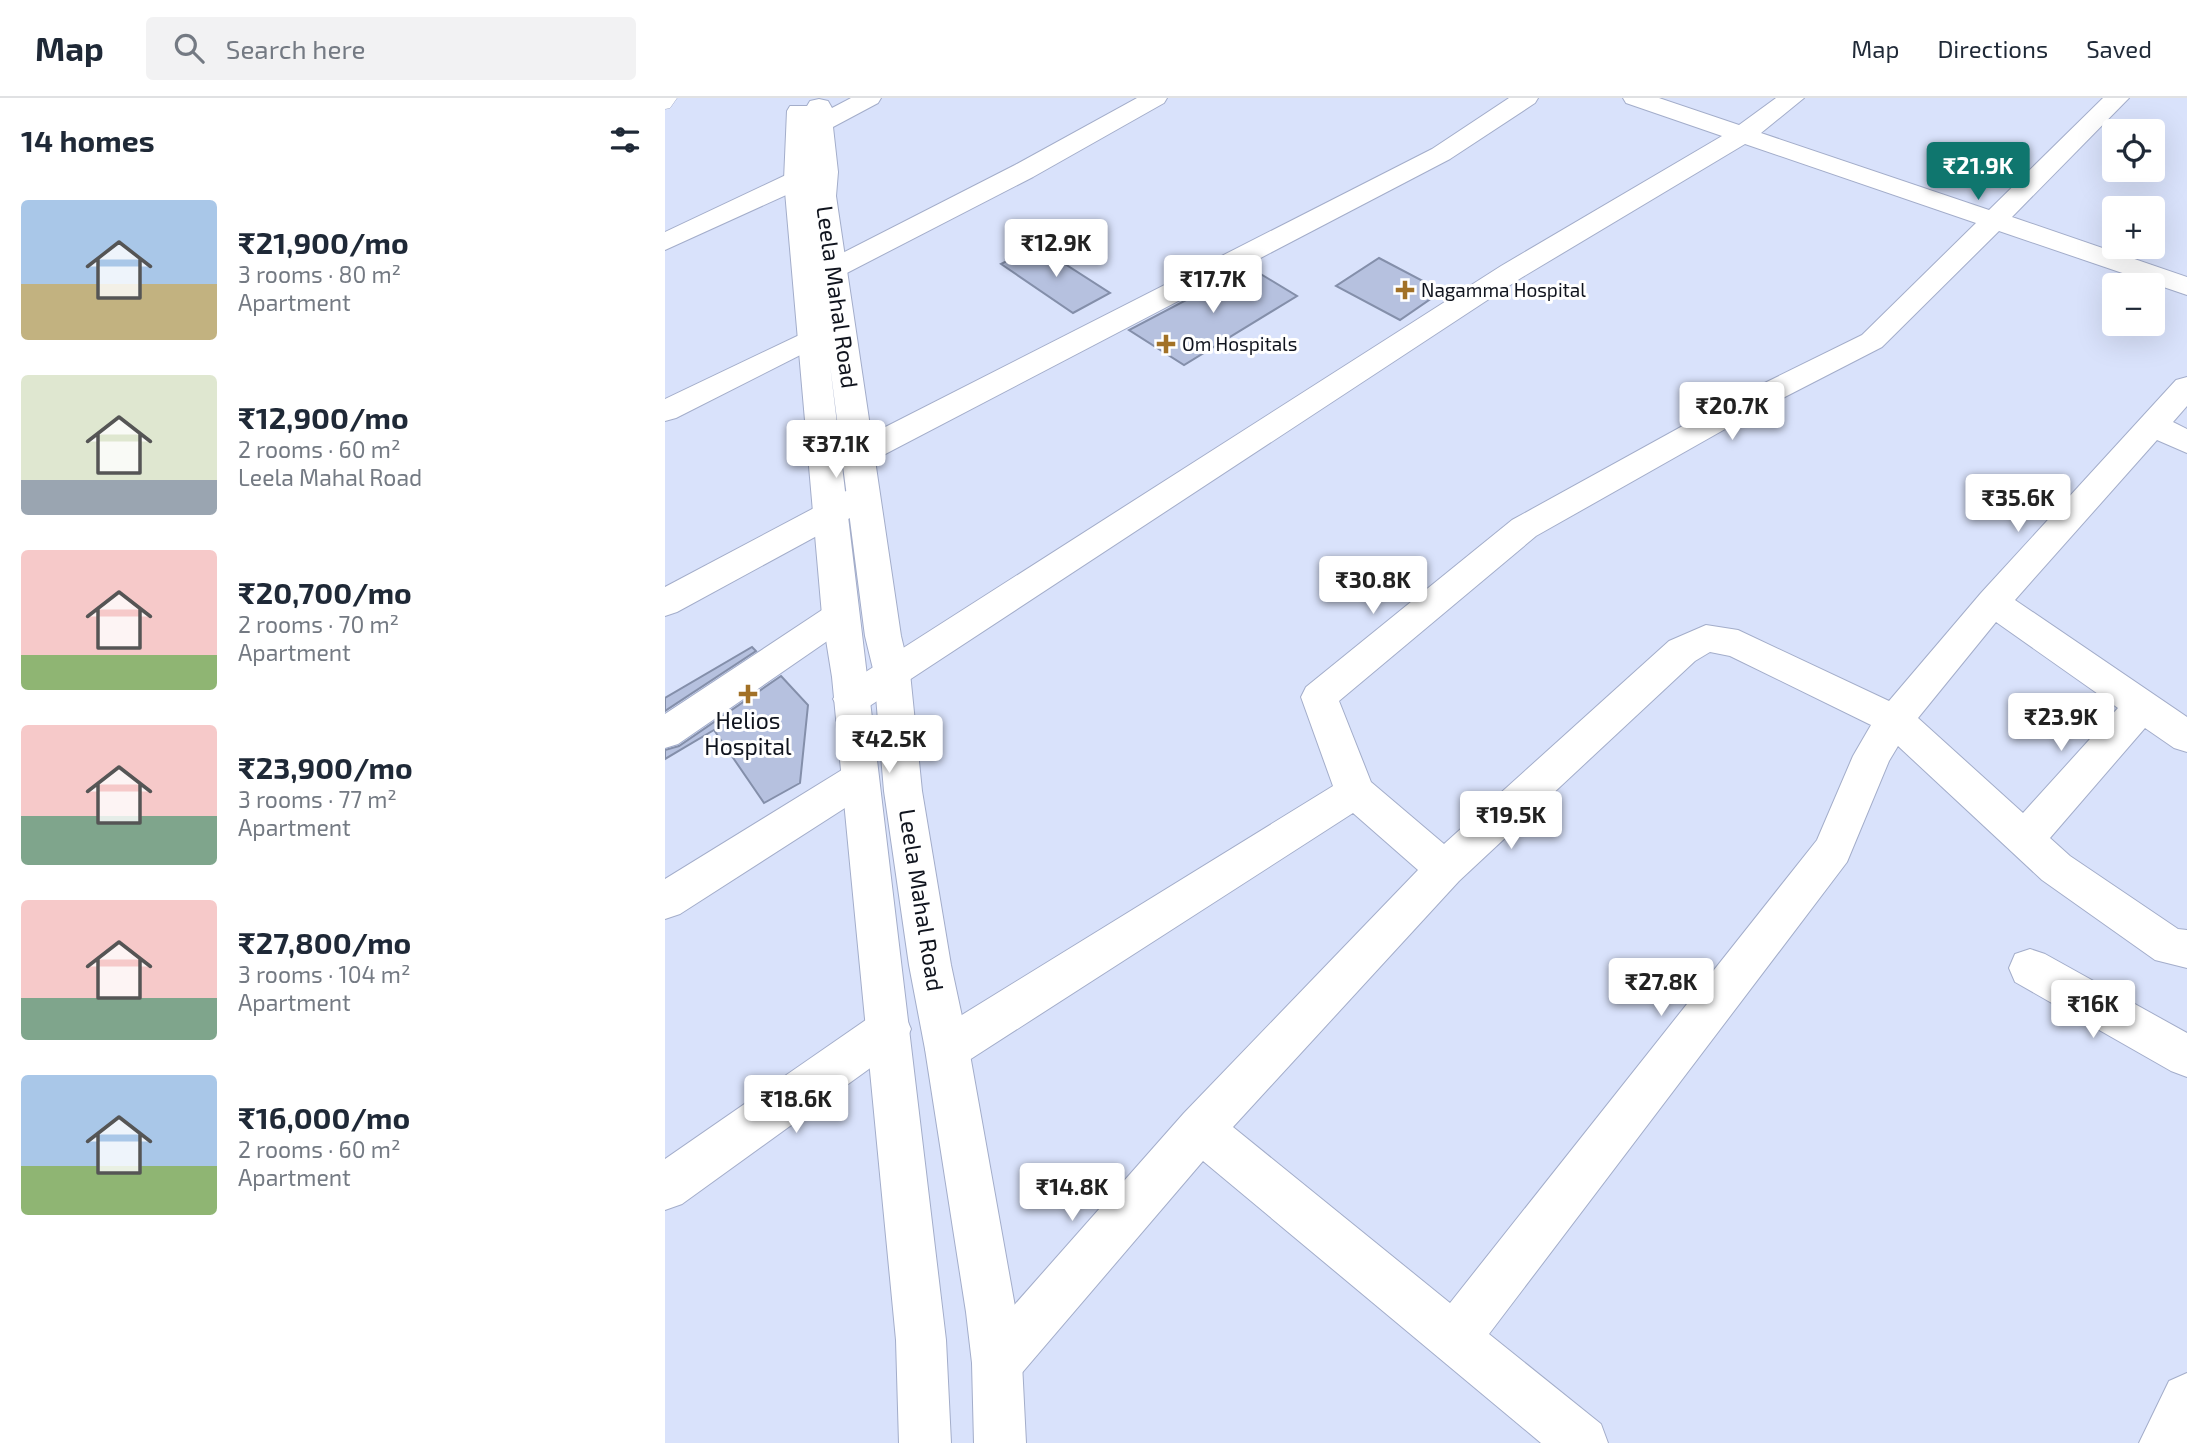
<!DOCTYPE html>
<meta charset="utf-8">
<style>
body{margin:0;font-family:"Exo 2",sans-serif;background:#f2f2f3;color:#1f2937;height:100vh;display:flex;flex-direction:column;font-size:26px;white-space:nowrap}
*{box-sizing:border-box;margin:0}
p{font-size:23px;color:#747a83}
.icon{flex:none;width:38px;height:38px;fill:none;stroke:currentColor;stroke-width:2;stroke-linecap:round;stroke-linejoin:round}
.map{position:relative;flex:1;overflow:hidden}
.drawer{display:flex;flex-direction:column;background:#fff;width:665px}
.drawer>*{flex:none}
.controls{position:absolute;left:1437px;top:21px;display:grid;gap:14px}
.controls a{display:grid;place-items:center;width:63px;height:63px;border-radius:7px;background:#fff;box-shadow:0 7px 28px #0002;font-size:35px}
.price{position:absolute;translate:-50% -60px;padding:0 16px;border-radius:7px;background:#fff;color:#222;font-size:23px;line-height:46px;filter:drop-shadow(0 2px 4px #0008)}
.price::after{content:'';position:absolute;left:50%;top:42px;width:21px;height:16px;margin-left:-10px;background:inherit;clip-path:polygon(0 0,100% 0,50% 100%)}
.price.current{background:#0f766e;color:#fff}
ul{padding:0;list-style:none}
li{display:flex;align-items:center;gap:21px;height:175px;padding:0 21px}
li span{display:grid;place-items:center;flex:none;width:196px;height:140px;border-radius:7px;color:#555}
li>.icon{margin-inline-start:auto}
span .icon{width:84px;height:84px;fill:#fffc;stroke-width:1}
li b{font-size:30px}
h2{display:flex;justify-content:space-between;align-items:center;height:84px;padding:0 21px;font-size:30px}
header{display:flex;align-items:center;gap:42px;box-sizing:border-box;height:98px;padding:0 35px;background:#fff;border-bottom:2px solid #e0e1e3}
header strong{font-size:33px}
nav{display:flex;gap:38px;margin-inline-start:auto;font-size:24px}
.search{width:490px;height:63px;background:#f2f2f3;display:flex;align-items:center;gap:18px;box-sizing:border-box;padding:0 24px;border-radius:7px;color:#747a83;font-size:26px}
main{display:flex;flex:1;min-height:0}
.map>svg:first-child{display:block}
.building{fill:#b6c1df;stroke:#848faa;stroke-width:2}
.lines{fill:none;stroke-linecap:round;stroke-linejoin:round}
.service-casing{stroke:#a3adca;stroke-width:1}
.minor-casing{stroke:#a3adca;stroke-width:2}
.secondary-casing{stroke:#a3adca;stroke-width:2}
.service{fill:#fff;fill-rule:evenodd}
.minor{fill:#fff;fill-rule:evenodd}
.secondary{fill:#fff;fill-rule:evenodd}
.poi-dot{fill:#a27126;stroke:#fff;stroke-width:2.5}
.labels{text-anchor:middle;stroke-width:6;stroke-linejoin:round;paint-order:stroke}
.far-poi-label{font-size:19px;fill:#10141e;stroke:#fff;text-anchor:start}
.street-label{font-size:23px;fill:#10141e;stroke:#fff}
.poi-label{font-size:23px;fill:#10141e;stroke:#fff}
</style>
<header>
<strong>Map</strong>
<div class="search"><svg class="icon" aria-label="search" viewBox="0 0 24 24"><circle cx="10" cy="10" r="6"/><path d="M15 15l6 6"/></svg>Search here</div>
<nav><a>Map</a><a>Directions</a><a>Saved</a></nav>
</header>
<main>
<section class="drawer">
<h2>14 homes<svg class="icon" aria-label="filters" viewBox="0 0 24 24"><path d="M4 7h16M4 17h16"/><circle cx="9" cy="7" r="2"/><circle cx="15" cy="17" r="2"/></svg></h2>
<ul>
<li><span style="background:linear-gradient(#a9c7e8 60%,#c2b280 0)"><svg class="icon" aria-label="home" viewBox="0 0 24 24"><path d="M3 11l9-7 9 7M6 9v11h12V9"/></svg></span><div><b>₹21,900/mo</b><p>3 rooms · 80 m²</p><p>Apartment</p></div></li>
<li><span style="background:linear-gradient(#dfe7d0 75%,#9aa5b1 0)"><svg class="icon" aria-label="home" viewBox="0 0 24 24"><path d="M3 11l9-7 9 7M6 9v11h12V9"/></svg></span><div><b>₹12,900/mo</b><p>2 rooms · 60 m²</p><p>Leela Mahal Road</p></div></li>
<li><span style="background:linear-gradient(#f6c9c9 75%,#8fb573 0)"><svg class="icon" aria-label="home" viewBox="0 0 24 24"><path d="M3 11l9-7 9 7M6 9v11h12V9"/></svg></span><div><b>₹20,700/mo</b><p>2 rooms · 70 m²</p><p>Apartment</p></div></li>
<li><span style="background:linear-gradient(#f6c9c9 65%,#7fa58c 0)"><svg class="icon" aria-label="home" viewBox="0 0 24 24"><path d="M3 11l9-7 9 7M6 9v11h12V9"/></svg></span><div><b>₹23,900/mo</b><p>3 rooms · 77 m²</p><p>Apartment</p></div></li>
<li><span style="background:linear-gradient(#f6c9c9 70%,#7fa58c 0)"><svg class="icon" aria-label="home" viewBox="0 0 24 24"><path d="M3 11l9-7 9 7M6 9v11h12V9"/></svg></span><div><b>₹27,800/mo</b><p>3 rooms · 104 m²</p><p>Apartment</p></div></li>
<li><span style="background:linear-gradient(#a9c7e8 65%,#8fb573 0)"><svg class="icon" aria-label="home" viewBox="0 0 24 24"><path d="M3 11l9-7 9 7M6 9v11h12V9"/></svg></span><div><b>₹16,000/mo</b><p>2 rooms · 60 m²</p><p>Apartment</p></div></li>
</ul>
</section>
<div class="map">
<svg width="1522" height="1345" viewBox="0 0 1522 1345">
<rect width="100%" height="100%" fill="#d9e2fb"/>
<!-- building -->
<path class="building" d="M 372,148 L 445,195 L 408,215 L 336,166 Z
M 714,160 L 777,193 L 735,222 L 671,188 Z
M 584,169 L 632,198 L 519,267 L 464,232 Z
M 87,549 L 91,553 L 0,613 L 0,600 Z
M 116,578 L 143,607 L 135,685 L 99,705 L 49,632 L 0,661 L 0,652 L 14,648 Z"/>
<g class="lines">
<defs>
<path id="service" d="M 0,0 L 12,0 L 5,10 L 0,11 Z"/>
<path id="minor" d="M 472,0 L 502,0 L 499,5 L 368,79 L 176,178 L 166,180 L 156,178 L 152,172 L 156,166 L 350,67 Z
M 844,0 L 873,0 L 870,5 L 785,61 L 205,364 L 194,367 L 183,364 L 178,356 L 183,348 L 767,51 Z
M 958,0 L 994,0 L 1074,27 L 1111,0 L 1139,0 L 1096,35 L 1324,112 L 1438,0 L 1464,0 L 1347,119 L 1522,179 L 1522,197 L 1334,133 L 1217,249 L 1085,317 L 871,438 L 674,603 L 706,684 L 779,746 L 1004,543 L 1041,527 L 1073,532 L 1224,603 L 1316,495 L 1511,282 L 1522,279 L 1522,308 L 1508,324 L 1522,331 L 1522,355 L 1492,342 L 1350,502 L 1522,619 L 1522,654 L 1509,650 L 1480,630 L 1385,740 L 1405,758 L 1513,831 L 1522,832 L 1522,870 L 1490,862 L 1377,782 L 1233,648 L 1224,663 L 1182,764 L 824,1236 L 936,1326 L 943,1345 L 876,1345 L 538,1063 L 350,1283 L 332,1290 L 314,1283 L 307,1265 L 314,1247 L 519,1015 L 753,772 L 688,715 L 298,966 L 282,972 L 266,966 L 260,951 L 266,936 L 668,688 L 636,599 L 641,589 L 847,422 L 1063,303 L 1197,237 L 1311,125 L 1080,46 L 856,180 L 200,611 L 187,615 L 174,611 L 168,601 L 174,591 L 836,168 L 1057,38 L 961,5 ZM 1331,524 L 1453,610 L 1358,715 L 1253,620 ZM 1045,554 L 1065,558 L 1206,627 L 1188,658 L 1152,742 L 785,1205 L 568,1029 L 794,783 L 1030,563 Z
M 160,66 L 169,68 L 173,74 L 169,80 L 141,88 L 0,152 L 0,134 L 123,76 Z
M 147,231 L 157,234 L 162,240 L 157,246 L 11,320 L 0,323 L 0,301 Z
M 195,389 L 207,392 L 211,400 L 207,408 L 12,514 L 0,518 L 0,489 L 183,392 Z
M 175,504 L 187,508 L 193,517 L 187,526 L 13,646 L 0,650 L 0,616 L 163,508 Z
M 194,665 L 208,670 L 213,681 L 208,692 L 15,816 L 0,821 L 0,781 L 180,670 Z
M 1365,851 L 1380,856 L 1522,935 L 1522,979 L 1506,973 L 1350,884 L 1344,870 L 1350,856 Z
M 224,911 L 240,917 L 246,931 L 240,945 L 17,1106 L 0,1112 L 0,1061 L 208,917 Z
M 1522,1275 L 1522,1345 L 1474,1345 L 1504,1283 Z"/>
<path id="secondary" d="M 186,0 L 216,0 L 213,5 L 168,29 L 173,74 L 171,98 L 236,538 L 245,575 L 257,693 L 286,867 L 304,951 L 351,1214 L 357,1265 L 361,1345 L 309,1345 L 307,1265 L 301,1214 L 260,951 L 244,867 L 219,693 L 209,575 L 200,538 L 165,267 L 281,1242 L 286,1345 L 234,1345 L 231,1242 L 167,579 L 157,517 L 119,82 L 122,13 L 125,8 L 142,8 L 145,3 L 154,1 L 163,3 L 167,10 Z"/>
</defs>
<!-- service casing -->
<use href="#service" class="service-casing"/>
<!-- minor casing -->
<use href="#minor" class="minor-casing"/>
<!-- secondary casing -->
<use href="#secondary" class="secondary-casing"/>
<!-- service -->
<use href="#service" class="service"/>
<!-- minor -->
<use href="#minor" class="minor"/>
<!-- secondary -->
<use href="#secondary" class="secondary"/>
</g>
<!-- markers -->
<g class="poi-dot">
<path d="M736.5 181.5h7v7h7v7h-7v7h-7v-7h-7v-7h7z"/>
<path d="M497.5 235.5h7v7h7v7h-7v7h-7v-7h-7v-7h7z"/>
<path d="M79.5 585.5h7v7h7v7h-7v7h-7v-7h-7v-7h7z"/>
</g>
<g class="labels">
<!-- far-poi labels -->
<g class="far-poi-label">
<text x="756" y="199">Nagamma Hospital</text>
<text x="517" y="253">Om Hospitals</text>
</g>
<!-- street labels -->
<g class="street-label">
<text transform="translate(172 199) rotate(82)" y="8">Leela Mahal Road</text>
<text transform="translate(256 802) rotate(81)" y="8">Leela Mahal Road</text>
</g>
<!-- poi labels -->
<g class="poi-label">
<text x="83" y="631">Helios<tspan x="83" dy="26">Hospital</tspan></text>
</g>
</g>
</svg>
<div class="controls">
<a><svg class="icon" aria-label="locate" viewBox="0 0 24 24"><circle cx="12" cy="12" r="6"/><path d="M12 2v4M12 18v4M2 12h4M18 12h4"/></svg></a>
<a>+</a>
<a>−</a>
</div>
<b class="price current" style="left:1313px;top:104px">₹21.9K</b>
<b class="price" style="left:391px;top:181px">₹12.9K</b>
<b class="price" style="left:548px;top:217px">₹17.7K</b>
<b class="price" style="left:1067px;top:344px">₹20.7K</b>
<b class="price" style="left:171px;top:382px">₹37.1K</b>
<b class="price" style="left:1353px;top:436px">₹35.6K</b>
<b class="price" style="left:708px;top:518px">₹30.8K</b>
<b class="price" style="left:1396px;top:655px">₹23.9K</b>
<b class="price" style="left:224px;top:677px">₹42.5K</b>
<b class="price" style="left:846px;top:753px">₹19.5K</b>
<b class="price" style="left:996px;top:920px">₹27.8K</b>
<b class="price" style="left:1428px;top:942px">₹16K</b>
<b class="price" style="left:131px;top:1037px">₹18.6K</b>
<b class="price" style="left:407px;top:1125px">₹14.8K</b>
</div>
</main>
